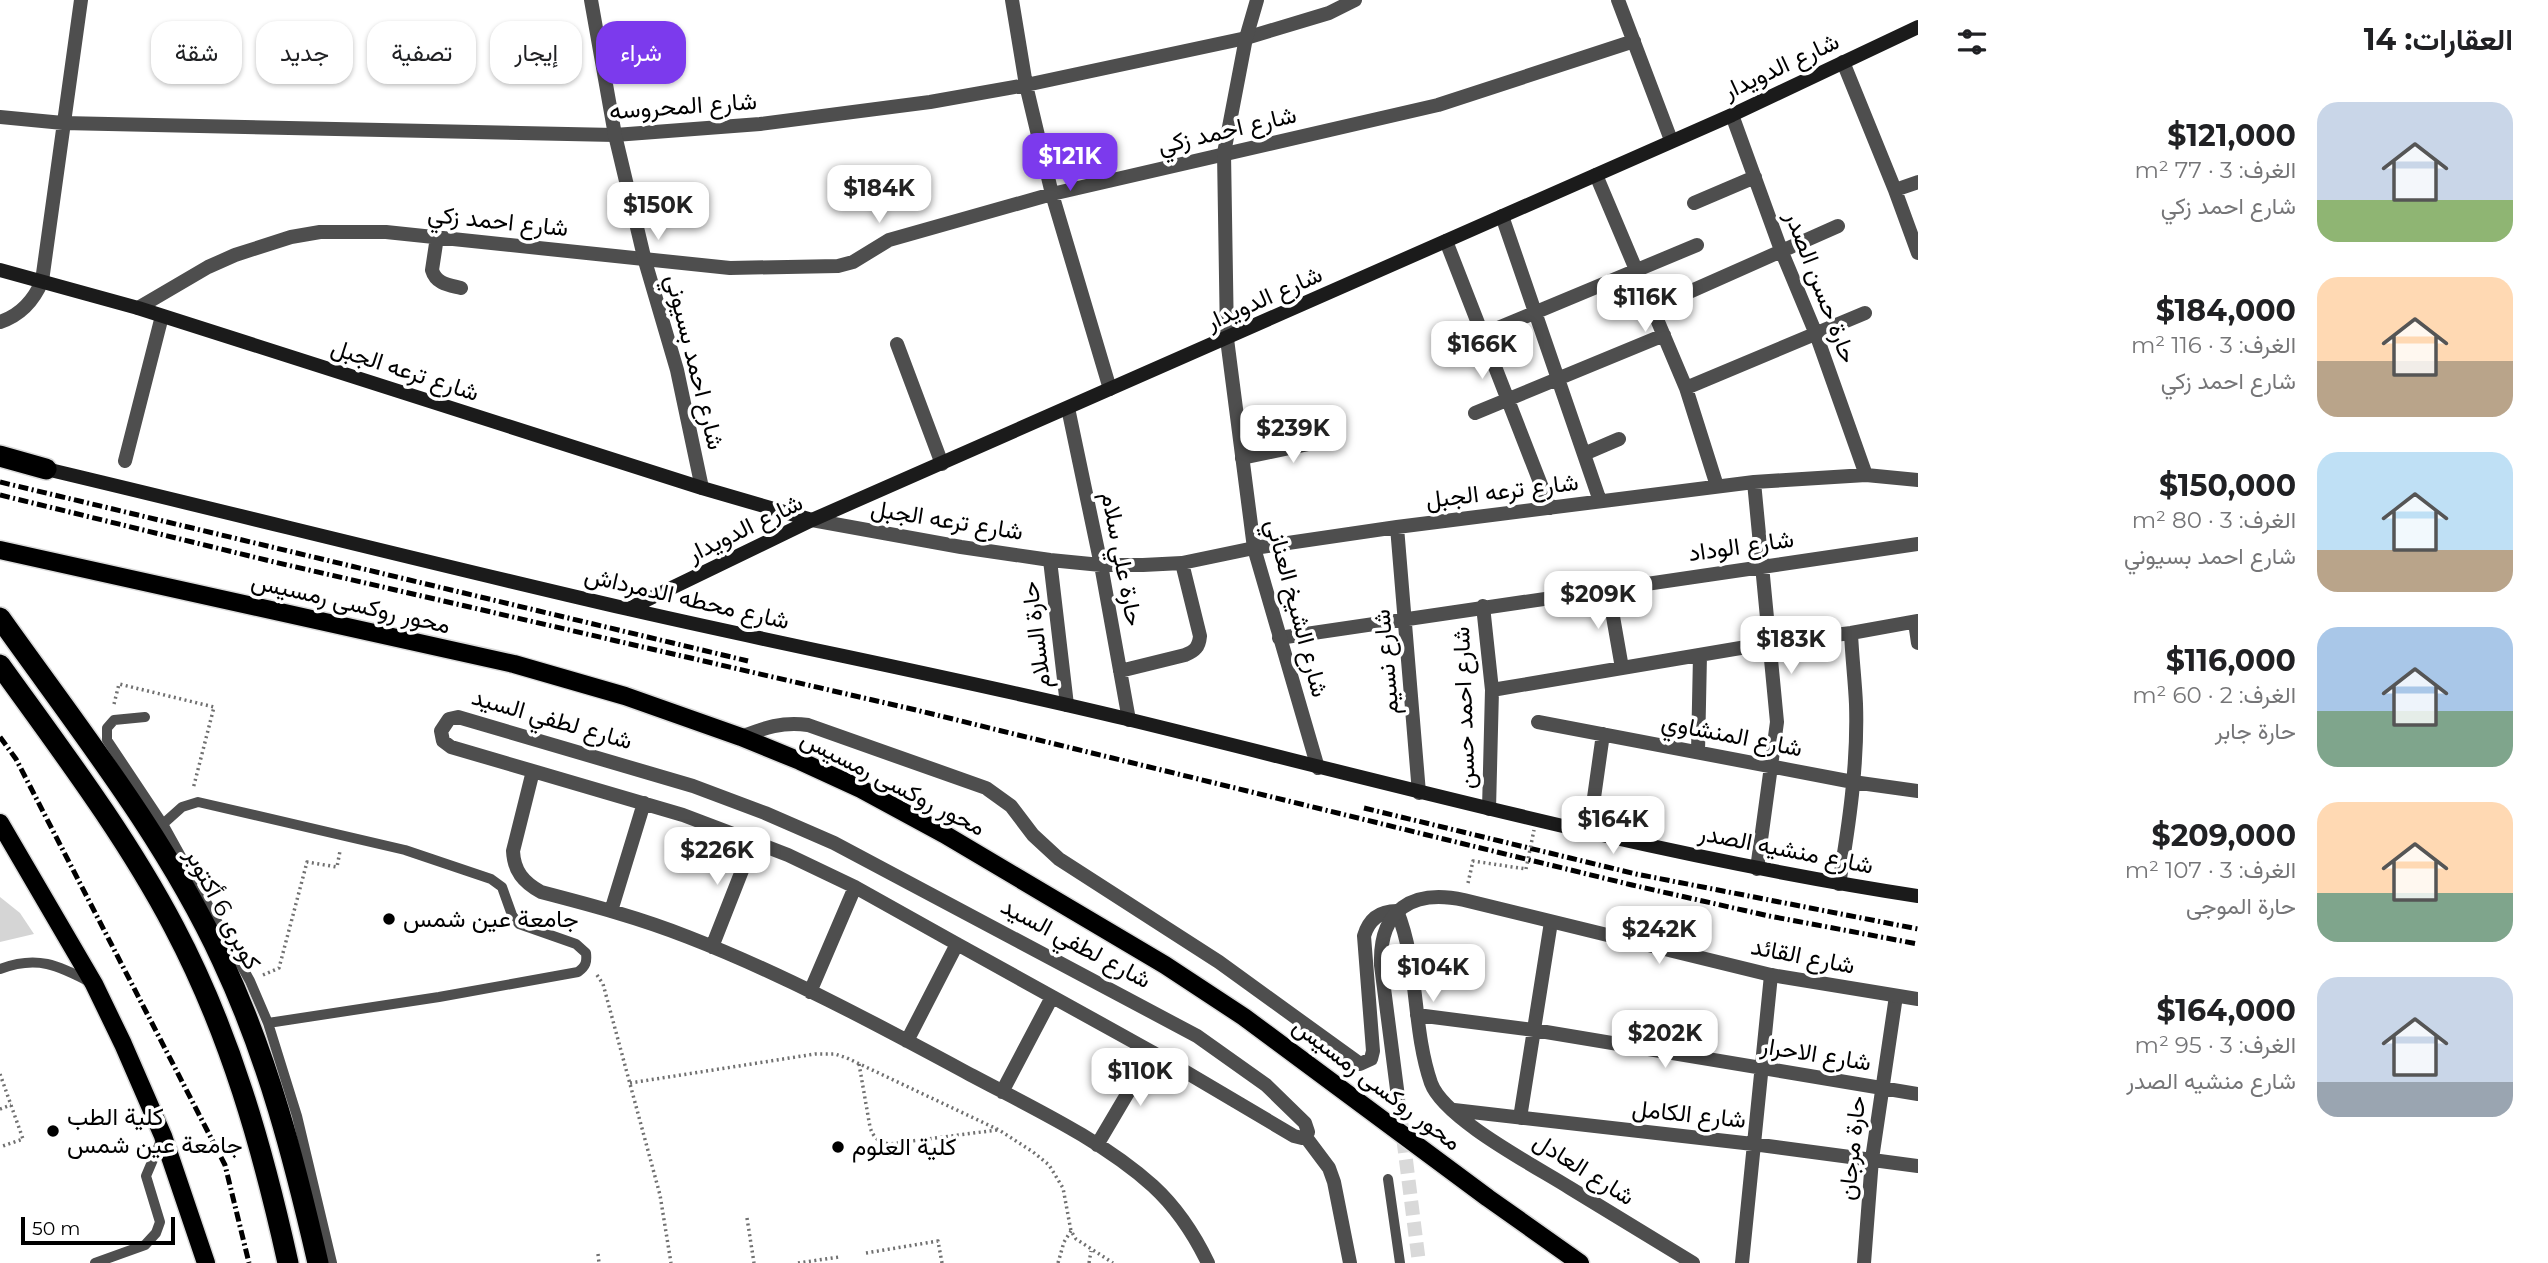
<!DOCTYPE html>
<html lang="ar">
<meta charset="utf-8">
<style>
body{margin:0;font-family:Montserrat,Vazirmatn,sans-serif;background:#f6f6f6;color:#202124;direction:rtl;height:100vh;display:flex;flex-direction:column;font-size:26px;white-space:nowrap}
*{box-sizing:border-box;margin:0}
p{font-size:23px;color:#757577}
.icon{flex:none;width:38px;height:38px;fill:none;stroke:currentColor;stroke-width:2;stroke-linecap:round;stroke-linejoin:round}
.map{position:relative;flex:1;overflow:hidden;direction:ltr}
.details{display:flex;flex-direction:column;background:#fff;width:630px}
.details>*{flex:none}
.banner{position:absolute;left:21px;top:21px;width:665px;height:63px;direction:rtl;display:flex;gap:14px}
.scale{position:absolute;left:21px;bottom:18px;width:154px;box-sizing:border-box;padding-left:7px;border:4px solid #000;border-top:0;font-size:19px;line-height:24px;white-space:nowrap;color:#000;-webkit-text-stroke:5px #fff;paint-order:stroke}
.price{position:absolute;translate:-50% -60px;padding:0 16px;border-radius:14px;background:#fff;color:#222;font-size:23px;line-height:46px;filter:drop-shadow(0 2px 4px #0008)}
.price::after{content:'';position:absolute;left:50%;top:42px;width:21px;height:16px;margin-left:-10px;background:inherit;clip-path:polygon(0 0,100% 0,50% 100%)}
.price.selected{background:#7c3aed;color:#fff}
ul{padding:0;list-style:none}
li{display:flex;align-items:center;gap:21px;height:175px;padding:0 35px}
li span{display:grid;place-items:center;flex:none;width:196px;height:140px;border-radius:21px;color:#555}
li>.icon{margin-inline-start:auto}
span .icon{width:84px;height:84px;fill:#fffc;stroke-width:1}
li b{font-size:30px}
h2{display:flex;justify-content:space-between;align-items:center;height:84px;padding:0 35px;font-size:30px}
.tag{padding:0 24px;border-radius:21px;background:#fff;box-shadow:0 2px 5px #0004;font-size:24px;line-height:63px}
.tag.selected{background:#7c3aed;color:#fff}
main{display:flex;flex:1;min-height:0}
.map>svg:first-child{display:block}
.green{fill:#d5d5d5}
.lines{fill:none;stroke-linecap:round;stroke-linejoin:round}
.tertiary-tunnel{stroke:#d9d9d9;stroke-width:14;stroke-dasharray:14 7;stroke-linecap:butt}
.primary-casing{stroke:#dbdbdb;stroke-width:21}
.motorway-casing{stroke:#dbdbdb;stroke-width:24}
.path{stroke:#707070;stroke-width:3.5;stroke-dasharray:2 3.5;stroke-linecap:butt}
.service{stroke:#4e4e4e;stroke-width:10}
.minor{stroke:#4e4e4e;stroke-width:14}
.tertiary{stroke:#4e4e4e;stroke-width:14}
.secondary{stroke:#1b1b1b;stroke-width:14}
.primary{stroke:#000;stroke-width:18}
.motorway{stroke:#000;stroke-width:21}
.rail{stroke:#000;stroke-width:5;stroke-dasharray:10 3.5 2 3.5;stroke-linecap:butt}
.path-bridge{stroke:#707070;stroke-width:3.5;stroke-dasharray:2 3.5;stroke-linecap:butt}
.poi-dot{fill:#000;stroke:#fff;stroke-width:2.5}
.labels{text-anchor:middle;stroke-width:7;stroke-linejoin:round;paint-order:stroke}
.street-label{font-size:24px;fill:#000;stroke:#fff}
.poi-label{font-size:24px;fill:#000;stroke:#fff;text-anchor:start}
</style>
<main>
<section class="details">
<h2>العقارات: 14<svg class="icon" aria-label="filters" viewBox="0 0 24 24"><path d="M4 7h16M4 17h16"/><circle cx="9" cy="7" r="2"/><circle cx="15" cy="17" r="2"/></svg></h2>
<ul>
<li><span style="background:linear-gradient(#c9d6e8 70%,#8fb573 0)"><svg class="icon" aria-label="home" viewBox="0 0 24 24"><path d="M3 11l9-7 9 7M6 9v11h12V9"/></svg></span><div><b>$121,000</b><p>الغرف: 3 · 77 m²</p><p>شارع احمد زكي</p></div></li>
<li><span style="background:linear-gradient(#ffd9b3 60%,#b9a48a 0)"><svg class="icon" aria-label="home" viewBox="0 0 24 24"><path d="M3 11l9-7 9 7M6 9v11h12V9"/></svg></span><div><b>$184,000</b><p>الغرف: 3 · 116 m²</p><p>شارع احمد زكي</p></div></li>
<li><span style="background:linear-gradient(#bfe0f5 70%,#b9a48a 0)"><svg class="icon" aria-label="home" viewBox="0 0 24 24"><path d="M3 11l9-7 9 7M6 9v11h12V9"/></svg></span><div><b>$150,000</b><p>الغرف: 3 · 80 m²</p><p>شارع احمد بسيوني</p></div></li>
<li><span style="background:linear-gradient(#a9c7e8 60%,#7fa58c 0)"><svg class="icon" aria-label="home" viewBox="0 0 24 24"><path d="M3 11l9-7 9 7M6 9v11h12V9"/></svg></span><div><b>$116,000</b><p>الغرف: 2 · 60 m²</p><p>حارة جابر</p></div></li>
<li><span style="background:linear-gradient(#ffd9b3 65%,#7fa58c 0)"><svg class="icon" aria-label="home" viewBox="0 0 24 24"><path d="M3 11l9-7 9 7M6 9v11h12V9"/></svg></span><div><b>$209,000</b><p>الغرف: 3 · 107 m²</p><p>حارة الموجى</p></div></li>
<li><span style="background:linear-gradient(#c9d6e8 75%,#9aa5b1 0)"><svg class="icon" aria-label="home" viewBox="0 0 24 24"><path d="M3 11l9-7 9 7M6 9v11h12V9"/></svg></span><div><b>$164,000</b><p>الغرف: 3 · 95 m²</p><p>شارع منشيه الصدر</p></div></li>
</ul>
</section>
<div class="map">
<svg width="1918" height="1263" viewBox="0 0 1918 1263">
<rect width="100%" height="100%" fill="#fff"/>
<!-- green -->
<path class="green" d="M 0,897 L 20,913 L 34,934 L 0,942 Z"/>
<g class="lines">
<!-- tertiary-tunnel -->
<path class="tertiary-tunnel" d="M 1398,1097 L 1419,1263"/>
<defs>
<path id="primary" d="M 0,550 L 514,664 L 625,696 L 741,737 L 800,761 L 861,789 L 944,834 L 1165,965 L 1244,1017 L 1488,1198 L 1580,1263
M 0,823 L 94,984 L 123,1044 L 163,1136 L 206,1263"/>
<path id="motorway" d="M 0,456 L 46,469
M 0,618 C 78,728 165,837 222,960 C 268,1058 294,1159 318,1263
M 0,665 C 61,750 125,834 174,927 C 230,1033 262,1146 288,1263"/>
</defs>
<!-- primary casing -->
<use href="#primary" class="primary-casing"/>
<!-- motorway casing -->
<use href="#motorway" class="motorway-casing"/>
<!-- path -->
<path class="path" d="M 114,704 L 119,684 L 214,707 L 193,789
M 1468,883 L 1473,861 L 1526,869
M 263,975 L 279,968 L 307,862 L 337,867 L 340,851
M 597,975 L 603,984 L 660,1195 L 671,1263
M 859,1064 L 870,1127 C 873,1137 878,1142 889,1144 L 997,1130
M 0,1074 L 23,1139 L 0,1147
M 630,1083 L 815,1054 L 835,1054 L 847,1058 L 999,1130 L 1033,1152 L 1049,1165 L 1063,1188 L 1071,1231 L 1076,1239 L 1113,1263
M 0,1109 L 11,1105
M 747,1218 L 754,1263
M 866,1253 L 938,1241 L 942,1263
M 598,1254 L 599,1263
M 798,1263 L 839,1257
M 1058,1263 L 1064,1242 L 1071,1231
M 1089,1263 L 1091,1251"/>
<!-- service -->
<path class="service" d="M 145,717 L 114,720 L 107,728 L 107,740 L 163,824 L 250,981 L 268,1023 L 297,1116 L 332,1263
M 163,824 L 182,807 L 198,802 L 405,850 L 491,879 L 502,887 L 512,915 L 519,924 L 576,944 L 586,953 C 587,962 586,966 578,972 L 439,997 L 268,1023
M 0,969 C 37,955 58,965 92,983
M 1388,1179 L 1400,1263
M 95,1263 L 145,1245 L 156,1233 L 160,1222 L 146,1176 L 163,1136"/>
<!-- minor -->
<path class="minor" d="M 1012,0 L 1026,85 L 1052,194 L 1110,389
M 1618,0 L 1671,140
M 1843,62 L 1895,190 L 1918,253
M 1732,115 L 1781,250 L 1816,334 L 1866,475
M 0,117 L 63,123 L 615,135 L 760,124 L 930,102 L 1026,85 L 1246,38 L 1329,13 L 1355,0
M 1596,175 L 1686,388 L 1717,486
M 1895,190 L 1918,182
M 1694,203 L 1755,177
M 1502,216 L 1600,501
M 437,237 L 432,270 C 436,284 449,285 461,288
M 1446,241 L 1550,508
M 138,308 L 208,267 L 235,255 L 291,237 L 320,232 L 386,232 L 730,268 L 838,266 L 853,262 L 889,240 L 1052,194 L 1438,105 L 1634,41
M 1653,308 L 1838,226
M 0,322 C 21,315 34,300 42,281 L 81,0
M 897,344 L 942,464
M 1450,348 L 1697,245
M 1686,388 L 1865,313
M 1068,408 L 1101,565 L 1129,720
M 1475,413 L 1664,335
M 1584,454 L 1619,439
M 1242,458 L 1337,438
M 125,461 L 162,316
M 1754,482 L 1777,722 L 1757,869
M 812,520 L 961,547 L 1050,560 L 1101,565 L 1143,565 L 1182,563 L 1254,548 L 1397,527 L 1754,482 L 1866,475 L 1918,480
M 1397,527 L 1419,793
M 1050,560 L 1067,705
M 1608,588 L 1622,668
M 1483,606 L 1492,690 L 1489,809
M 1915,622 L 1918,643
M 1279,638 L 1918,544
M 1120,671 L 1185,655 C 1195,651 1199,647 1200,636 L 1182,563
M 1492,690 L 1770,643 L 1851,633 L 1918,621
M 458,717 L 693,786 L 765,813 L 834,843 L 1197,1036 L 1266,1085 L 1305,1123 L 1308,1132 L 1302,1138 L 1294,1136 L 1152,1052 L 957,944 L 855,887 L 788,855 L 683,815 L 451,747 L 443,741 L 441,731 L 449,719 Z
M 1538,722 L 1853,782 L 1918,791
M 741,737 C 764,728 783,721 808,725 L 986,788 L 1011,806 L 1033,835 L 1059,859 L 1219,962 L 1360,1064 L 1371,1059 L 1373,1051 L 1364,936 C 1369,919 1380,911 1397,911 C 1419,965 1412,1028 1431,1083 C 1444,1119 1537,1167 1570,1188 C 1611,1213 1652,1238 1693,1263
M 1698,752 L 1700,655
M 533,771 L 513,851 C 514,871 523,882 541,892 C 591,905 640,918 688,937 C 786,975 880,1026 973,1076 C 1033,1108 1102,1140 1153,1186 C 1177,1208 1194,1234 1208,1263
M 1589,833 L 1603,734
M 1839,884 C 1849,825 1858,764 1856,704 C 1855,681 1852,657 1851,633
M 611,911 L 644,803
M 712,947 L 754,840
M 810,992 L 855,887
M 1417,1015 L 1534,1030 L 1918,1094
M 907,1041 L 957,944
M 1002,1092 L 1052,997
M 1454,1110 L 1753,1144 L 1918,1166
M 1520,1118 L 1551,922
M 1305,1136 L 1329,1168 L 1334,1182 L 1350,1263
M 1097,1145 L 1152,1052
M 1742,1263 L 1771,975
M 1864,1263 L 1872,1159 L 1896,996"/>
<!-- tertiary -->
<path class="tertiary" d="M 591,0 L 615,135 L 645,261 L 677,370 L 702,488
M 1257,0 L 1246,38 L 1224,153 L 1227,339 L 1254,548 L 1318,768
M 1398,1097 L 1381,965 C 1379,909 1413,889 1464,900 L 1771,975 L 1918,999"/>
<!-- secondary -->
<path class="secondary" d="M 0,270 L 138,308 L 702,488 L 812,520
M 46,469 C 240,515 433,564 628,609 C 794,647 961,679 1127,719 C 1390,783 1650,855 1918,896
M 628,609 L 812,520 L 1732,115 L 1918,27"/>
<!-- primary -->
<use href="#primary" class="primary"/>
<!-- motorway -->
<use href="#motorway" class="motorway"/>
<!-- rail -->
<path class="rail" d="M 0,482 L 748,661
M 0,495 L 270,561 L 916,710 L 1632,885 L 1769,916 L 1918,944
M 0,737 L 16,759 L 225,1165 L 249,1263
M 1364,808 L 1636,874 L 1918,929"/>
<!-- path-bridge -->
<path class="path-bridge" d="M 1526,869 L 1534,830"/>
</g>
<!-- markers -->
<g class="poi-dot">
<circle cx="389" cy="919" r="7"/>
<circle cx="53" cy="1131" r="7"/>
<circle cx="838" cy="1147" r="7"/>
</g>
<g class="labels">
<!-- street labels -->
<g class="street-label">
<text transform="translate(1781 66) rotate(-25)" y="8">شارع الدويدار</text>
<text transform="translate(683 106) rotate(-4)" y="8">شارع المحروسه</text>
<text transform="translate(1227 130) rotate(-13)" y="8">شارع احمد زكي</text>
<text transform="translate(498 221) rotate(6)" y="8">شارع احمد زكي</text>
<text transform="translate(1821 287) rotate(69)" y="8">حارة حسن الصدر</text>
<text transform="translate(1264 298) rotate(-24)" y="8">شارع الدويدار</text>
<text transform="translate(695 362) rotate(76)" y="8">شارع احمد بسيوني</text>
<text transform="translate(405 370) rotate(18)" y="8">شارع ترعه الجبل</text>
<text transform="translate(1502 491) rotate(-7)" y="8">شارع ترعه الجبل</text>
<text transform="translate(947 520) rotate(9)" y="8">شارع ترعه الجبل</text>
<text transform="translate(745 528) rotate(-26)" y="8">شارع الدويدار</text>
<text transform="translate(1741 546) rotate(-8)" y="8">شارع الوداد</text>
<text transform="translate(1122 559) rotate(79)" y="8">حارة علي سلام</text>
<text transform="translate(687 598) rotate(13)" y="8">شارع محطه الدمرداش</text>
<text transform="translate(351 603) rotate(13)" y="8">محور روكسى رمسيس</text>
<text transform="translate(1297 608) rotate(75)" y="8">شارع الشيخ العناني</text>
<text transform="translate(1036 635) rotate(-97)" y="8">حارة السلام</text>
<text transform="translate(1386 662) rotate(-95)" y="8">شارع نسيم</text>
<text transform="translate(1464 708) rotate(-92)" y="8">شارع احمد حسن</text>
<text transform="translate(552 719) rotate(16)" y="8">شارع لطفي السيد</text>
<text transform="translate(1732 735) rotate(11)" y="8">شارع المنشاوي</text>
<text transform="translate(893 783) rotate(27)" y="8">محور روكسى رمسيس</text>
<text transform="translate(1786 849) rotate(11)" y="8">شارع منشيه الصدر</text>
<text transform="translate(223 909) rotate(62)" y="8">كوبرى 6 أكتوبر</text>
<text transform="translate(1076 943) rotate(28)" y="8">شارع لطفي السيد</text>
<text transform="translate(1803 956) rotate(11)" y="8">شارع القائد</text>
<text transform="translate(1816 1054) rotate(9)" y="8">شارع الاحرار</text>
<text transform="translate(1377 1084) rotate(37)" y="8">محور روكسى رمسيس</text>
<text transform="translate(1689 1114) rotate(6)" y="8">شارع الكامل</text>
<text transform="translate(1852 1148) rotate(-84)" y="8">حارة مرجان</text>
<text transform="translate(1584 1169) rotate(32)" y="8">شارع العادل</text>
</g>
<!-- poi labels -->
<g class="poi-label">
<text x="403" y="927">جامعة عين شمس</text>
<text x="67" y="1125">كلية الطب<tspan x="67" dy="28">جامعة عين شمس</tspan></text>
<text x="852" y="1155">كلية العلوم</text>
</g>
</g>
</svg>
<div class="scale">50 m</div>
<b class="price selected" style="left:1070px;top:193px">$121K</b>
<b class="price" style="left:879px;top:225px">$184K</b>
<b class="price" style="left:658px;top:242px">$150K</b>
<b class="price" style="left:1645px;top:334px">$116K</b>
<b class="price" style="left:1482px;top:381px">$166K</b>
<b class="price" style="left:1293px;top:465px">$239K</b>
<b class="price" style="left:1598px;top:631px">$209K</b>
<b class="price" style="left:1791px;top:676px">$183K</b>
<b class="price" style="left:1613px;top:856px">$164K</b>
<b class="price" style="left:717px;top:887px">$226K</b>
<b class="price" style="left:1659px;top:966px">$242K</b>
<b class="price" style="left:1433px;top:1004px">$104K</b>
<b class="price" style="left:1665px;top:1070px">$202K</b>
<b class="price" style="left:1140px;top:1108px">$110K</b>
<div class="banner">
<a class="tag selected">شراء</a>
<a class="tag">إيجار</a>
<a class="tag">تصفية</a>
<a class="tag">جديد</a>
<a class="tag">شقة</a>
</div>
</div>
</main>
